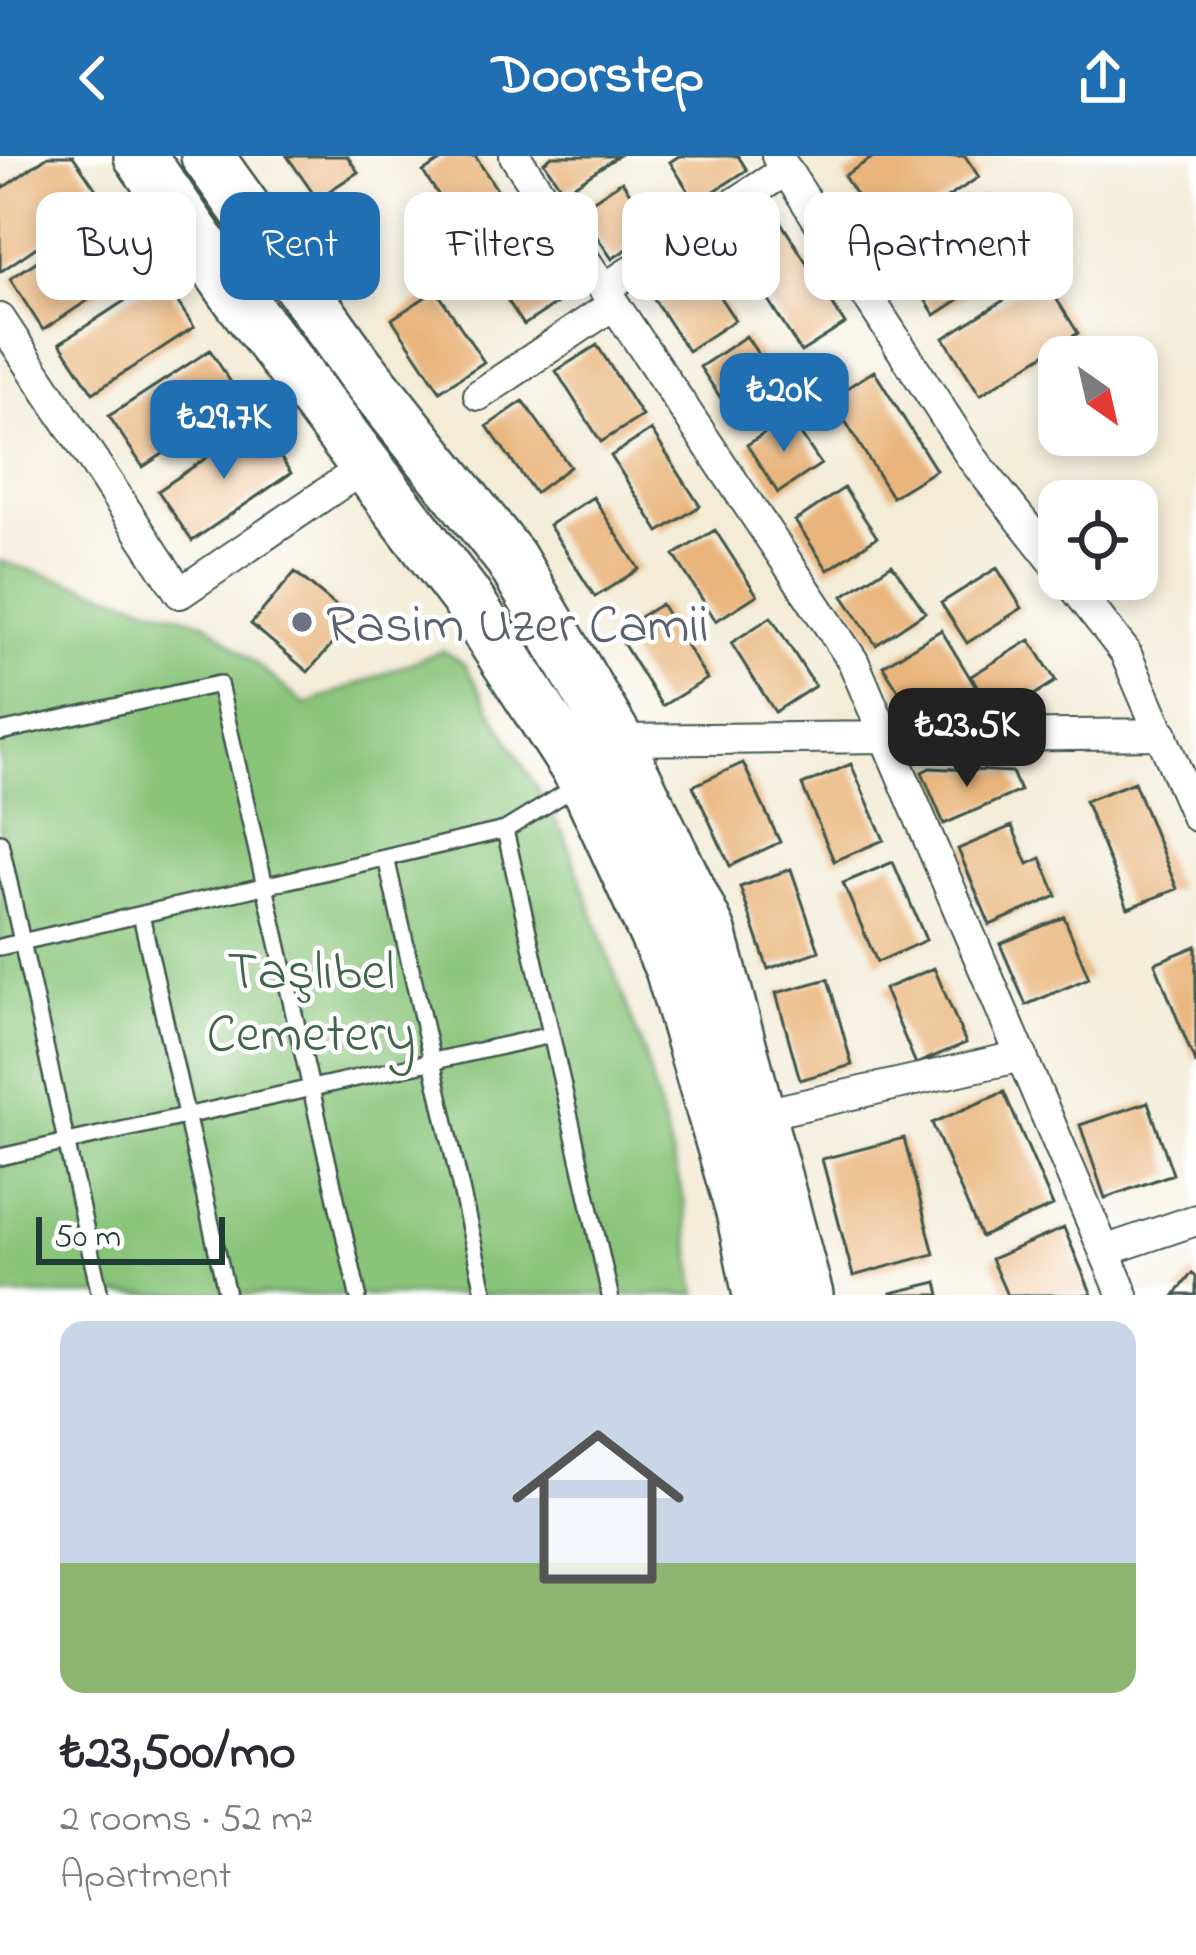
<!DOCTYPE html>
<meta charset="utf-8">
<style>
body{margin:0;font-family:"Indie Flower",sans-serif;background:#f2f2f3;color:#2b2b33;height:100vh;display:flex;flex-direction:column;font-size:45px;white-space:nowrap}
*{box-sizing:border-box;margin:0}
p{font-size:39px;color:#7c7c81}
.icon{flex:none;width:66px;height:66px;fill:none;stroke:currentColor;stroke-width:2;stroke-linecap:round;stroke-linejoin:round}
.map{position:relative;height:1139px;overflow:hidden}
.drawer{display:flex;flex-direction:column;background:#fff;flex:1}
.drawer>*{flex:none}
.guide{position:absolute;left:36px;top:36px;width:1125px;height:108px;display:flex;gap:24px}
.needle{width:78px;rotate:146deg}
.tools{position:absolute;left:1038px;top:180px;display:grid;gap:24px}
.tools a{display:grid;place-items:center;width:120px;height:120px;border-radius:24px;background:#fff;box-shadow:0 6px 18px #0003;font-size:60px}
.scale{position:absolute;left:36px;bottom:30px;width:189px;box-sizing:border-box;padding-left:12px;border:6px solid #1f3d34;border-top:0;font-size:33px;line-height:42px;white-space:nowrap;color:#1f3d34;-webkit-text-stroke:9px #fff;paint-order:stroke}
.price{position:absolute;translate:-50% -102px;padding:0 27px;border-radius:24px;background:#1f6fb2;color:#fff;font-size:39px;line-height:78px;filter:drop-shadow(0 3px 6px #0008)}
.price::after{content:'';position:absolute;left:50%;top:72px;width:36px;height:27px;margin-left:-18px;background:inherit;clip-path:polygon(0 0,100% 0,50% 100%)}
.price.on{background:#222;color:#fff}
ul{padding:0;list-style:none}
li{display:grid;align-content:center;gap:24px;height:636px;padding:0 60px}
li span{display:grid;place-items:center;height:372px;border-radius:24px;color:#555}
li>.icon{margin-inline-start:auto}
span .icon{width:216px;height:216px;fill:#fffc;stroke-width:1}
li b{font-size:51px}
.chip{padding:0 42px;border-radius:24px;background:#fff;box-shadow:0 6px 18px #0003;font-size:42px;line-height:108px}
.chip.on{background:#1f6fb2;color:#fff}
header{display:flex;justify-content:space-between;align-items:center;height:156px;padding:0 60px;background:#1f6fb2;color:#fff;font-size:54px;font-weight:800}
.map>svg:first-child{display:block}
.green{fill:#89c479;stroke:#548056;stroke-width:3}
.building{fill:#e9b57c}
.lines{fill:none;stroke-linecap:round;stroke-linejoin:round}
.service-casing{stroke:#3f574c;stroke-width:20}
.minor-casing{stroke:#3f574c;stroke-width:34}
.trunk-casing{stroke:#3f574c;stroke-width:56}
.service{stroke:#fff;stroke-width:15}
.minor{stroke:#fff;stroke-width:30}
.trunk{stroke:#fff;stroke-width:51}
.worship-dot{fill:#6b7280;stroke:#fff;stroke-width:4.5}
.labels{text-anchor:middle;stroke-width:9;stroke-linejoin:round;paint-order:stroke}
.worship-label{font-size:54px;fill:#5b616d;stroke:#fff;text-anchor:start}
.park-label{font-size:54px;fill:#3f6649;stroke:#fff}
</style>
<header><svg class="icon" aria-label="back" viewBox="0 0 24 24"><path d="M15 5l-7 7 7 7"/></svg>Doorstep<svg class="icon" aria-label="share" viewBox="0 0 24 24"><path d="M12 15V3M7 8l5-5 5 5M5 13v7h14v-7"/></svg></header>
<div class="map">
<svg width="1196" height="1139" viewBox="0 0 1196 1139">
<rect width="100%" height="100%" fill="#fff"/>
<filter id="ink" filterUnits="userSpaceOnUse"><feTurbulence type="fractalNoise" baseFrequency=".00833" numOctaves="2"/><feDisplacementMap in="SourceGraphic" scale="24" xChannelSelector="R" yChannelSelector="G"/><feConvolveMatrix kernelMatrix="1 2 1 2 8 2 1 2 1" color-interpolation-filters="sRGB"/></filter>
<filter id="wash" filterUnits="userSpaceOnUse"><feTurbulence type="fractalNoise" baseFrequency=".004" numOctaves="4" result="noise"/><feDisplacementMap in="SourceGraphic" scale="48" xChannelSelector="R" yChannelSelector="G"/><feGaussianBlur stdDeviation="2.7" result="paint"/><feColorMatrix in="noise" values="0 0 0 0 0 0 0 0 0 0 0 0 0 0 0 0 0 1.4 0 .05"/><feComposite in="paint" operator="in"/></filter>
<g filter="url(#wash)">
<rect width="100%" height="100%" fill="#f3ecd7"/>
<!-- green -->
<path class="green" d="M 0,405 L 207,467 L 305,549 L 443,494 L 465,509 L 565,681 L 644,897 L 684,1044 L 697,1139 L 0,1139 Z"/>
<g id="blocks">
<!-- building -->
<path class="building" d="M 48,0 L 73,0 L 104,45 L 0,116 L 0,34 Z
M 287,0 L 347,0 L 358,16 L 317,43 Z
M 448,0 L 475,0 L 511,55 L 469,84 L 423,16 Z
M 552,0 L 618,0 L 564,36 L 544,6 Z
M 679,0 L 738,0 L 747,14 L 696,47 L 670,6 Z
M 875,0 L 965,0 L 979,21 L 884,83 L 844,20 Z
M 622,25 L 655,74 L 612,103 L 579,54 Z
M 989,39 L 1028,99 L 935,159 L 896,99 Z
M 110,57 L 143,108 L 43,174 L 10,123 Z
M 777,60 L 845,168 L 801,196 L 733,88 Z
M 521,67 L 569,139 L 524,169 L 476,97 Z
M 700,111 L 735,164 L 688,195 L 653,142 Z
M 1042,120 L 1078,177 L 980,239 L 944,182 Z
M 161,121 L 194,171 L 93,237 L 60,187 Z
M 436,134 L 484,206 L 440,235 L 392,163 Z
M 746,180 L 782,234 L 736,265 L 700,211 Z
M 597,189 L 642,260 L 601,286 L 556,215 Z
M 210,194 L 243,245 L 143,311 L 109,260 Z
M 874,215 L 936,314 L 892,341 L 831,242 Z
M 523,245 L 570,311 L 535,337 L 487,270 Z
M 789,261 L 821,308 L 778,337 L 747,289 Z
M 257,267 L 291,317 L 192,385 L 158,335 Z
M 651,274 L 700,350 L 659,376 L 611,300 Z
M 844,332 L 877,381 L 828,414 L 795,365 Z
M 593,341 L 639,413 L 595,441 L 549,369 Z
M 715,374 L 757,439 L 716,465 L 674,399 Z
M 892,408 L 925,456 L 876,489 L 843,440 Z
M 997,412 L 1022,452 L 967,487 L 941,447 Z
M 295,416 L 353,464 L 308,516 L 251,468 Z
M 661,448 L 707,523 L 662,550 L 616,476 Z
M 771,461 L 815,530 L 775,556 L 731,487 Z
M 941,474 L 980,538 L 961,549 L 909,551 L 883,510 Z
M 1030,484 L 1056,525 L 997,562 L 971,520 Z
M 743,607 L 780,686 L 730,710 L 693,630 Z
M 851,608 L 884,684 L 834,705 L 802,629 Z
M 930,612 L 1012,616 L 1020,635 L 944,668 L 922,616 Z
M 1134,626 L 1177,733 L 1128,752 L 1085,645 Z
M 1012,670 L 1028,708 L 1041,702 L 1057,740 L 990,769 L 958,693 Z
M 893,706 L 926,784 L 877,806 L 843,727 Z
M 791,713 L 819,795 L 768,813 L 740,731 Z
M 1064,761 L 1089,822 L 1026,849 L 1000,788 Z
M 1196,790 L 1196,909 L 1155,807 Z
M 934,812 L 966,887 L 916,908 L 884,833 Z
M 828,823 L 852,909 L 800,924 L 776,837 Z
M 1004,936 L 1053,1050 L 981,1081 L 932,967 Z
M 1148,946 L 1173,1018 L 1105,1042 L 1080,969 Z
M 904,982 L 934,1098 L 853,1120 L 822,1003 Z
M 1064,1072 L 1092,1139 L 1007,1139 L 991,1103 Z
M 1192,1117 L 1196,1121 L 1196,1139 L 1175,1139 Z
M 937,1126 L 940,1139 L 892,1139 L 891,1137 Z"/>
</g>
</g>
<g filter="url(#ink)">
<use href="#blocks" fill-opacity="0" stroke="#3f574c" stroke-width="3"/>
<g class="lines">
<defs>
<path id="service" d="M 0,576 L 219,528 L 358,1139
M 505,674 L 610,1139
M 0,686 L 100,1139
M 386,702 L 485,1139
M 141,759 L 227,1139
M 0,791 L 505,674 L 577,630
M 0,1001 L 551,879"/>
<path id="minor" d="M 515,0 L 853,505 L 1123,1139
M 777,0 L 972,302 L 1059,412
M 604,133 L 786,14
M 0,163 L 180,437 L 366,310
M 479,239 L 614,148
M 1068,423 L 1125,496 L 1196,660
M 617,584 L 1162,578
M 759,959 L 1022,900
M 1104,1095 L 1196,1064"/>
<path id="trunk" d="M 140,0 L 237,140 L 465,440 L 585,625 L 671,813 L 742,1056 L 759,1139
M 207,0 L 359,212 L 511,403 L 617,584 L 710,776 L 807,1139"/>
</defs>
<!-- service casing -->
<use href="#service" class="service-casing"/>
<!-- minor casing -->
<use href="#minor" class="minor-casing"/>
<!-- trunk casing -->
<use href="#trunk" class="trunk-casing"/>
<!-- service -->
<use href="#service" class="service"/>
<!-- minor -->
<use href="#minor" class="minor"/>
<!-- trunk -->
<use href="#trunk" class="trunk"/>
</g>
</g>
<!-- markers -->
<circle class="worship-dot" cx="302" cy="466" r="12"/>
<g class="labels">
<!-- worship labels -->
<g class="worship-label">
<text x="326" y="485">Rasim Uzer Camii</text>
</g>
<!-- park labels -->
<g class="park-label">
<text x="311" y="832">Taşlıbel<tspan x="311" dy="62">Cemetery</tspan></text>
</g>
</g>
</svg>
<div class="tools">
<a><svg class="needle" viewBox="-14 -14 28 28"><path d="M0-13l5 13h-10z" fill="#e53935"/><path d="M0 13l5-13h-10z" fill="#7c7c81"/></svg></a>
<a><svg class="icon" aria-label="locate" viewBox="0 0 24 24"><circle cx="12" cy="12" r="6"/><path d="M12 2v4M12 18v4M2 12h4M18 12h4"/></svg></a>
</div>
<div class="scale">50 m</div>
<b class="price" style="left:784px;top:299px">₺20K</b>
<b class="price" style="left:224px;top:326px">₺29.7K</b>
<b class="price on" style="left:967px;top:634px">₺23.5K</b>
<div class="guide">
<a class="chip">Buy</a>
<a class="chip on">Rent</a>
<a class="chip">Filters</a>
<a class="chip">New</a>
<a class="chip">Apartment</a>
</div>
</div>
<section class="drawer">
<ul>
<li><span style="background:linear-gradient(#c9d6e8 65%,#8fb573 0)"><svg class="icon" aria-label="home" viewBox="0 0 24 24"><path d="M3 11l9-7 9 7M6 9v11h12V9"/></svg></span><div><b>₺23,500/mo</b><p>2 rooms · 52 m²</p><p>Apartment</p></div></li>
</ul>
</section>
